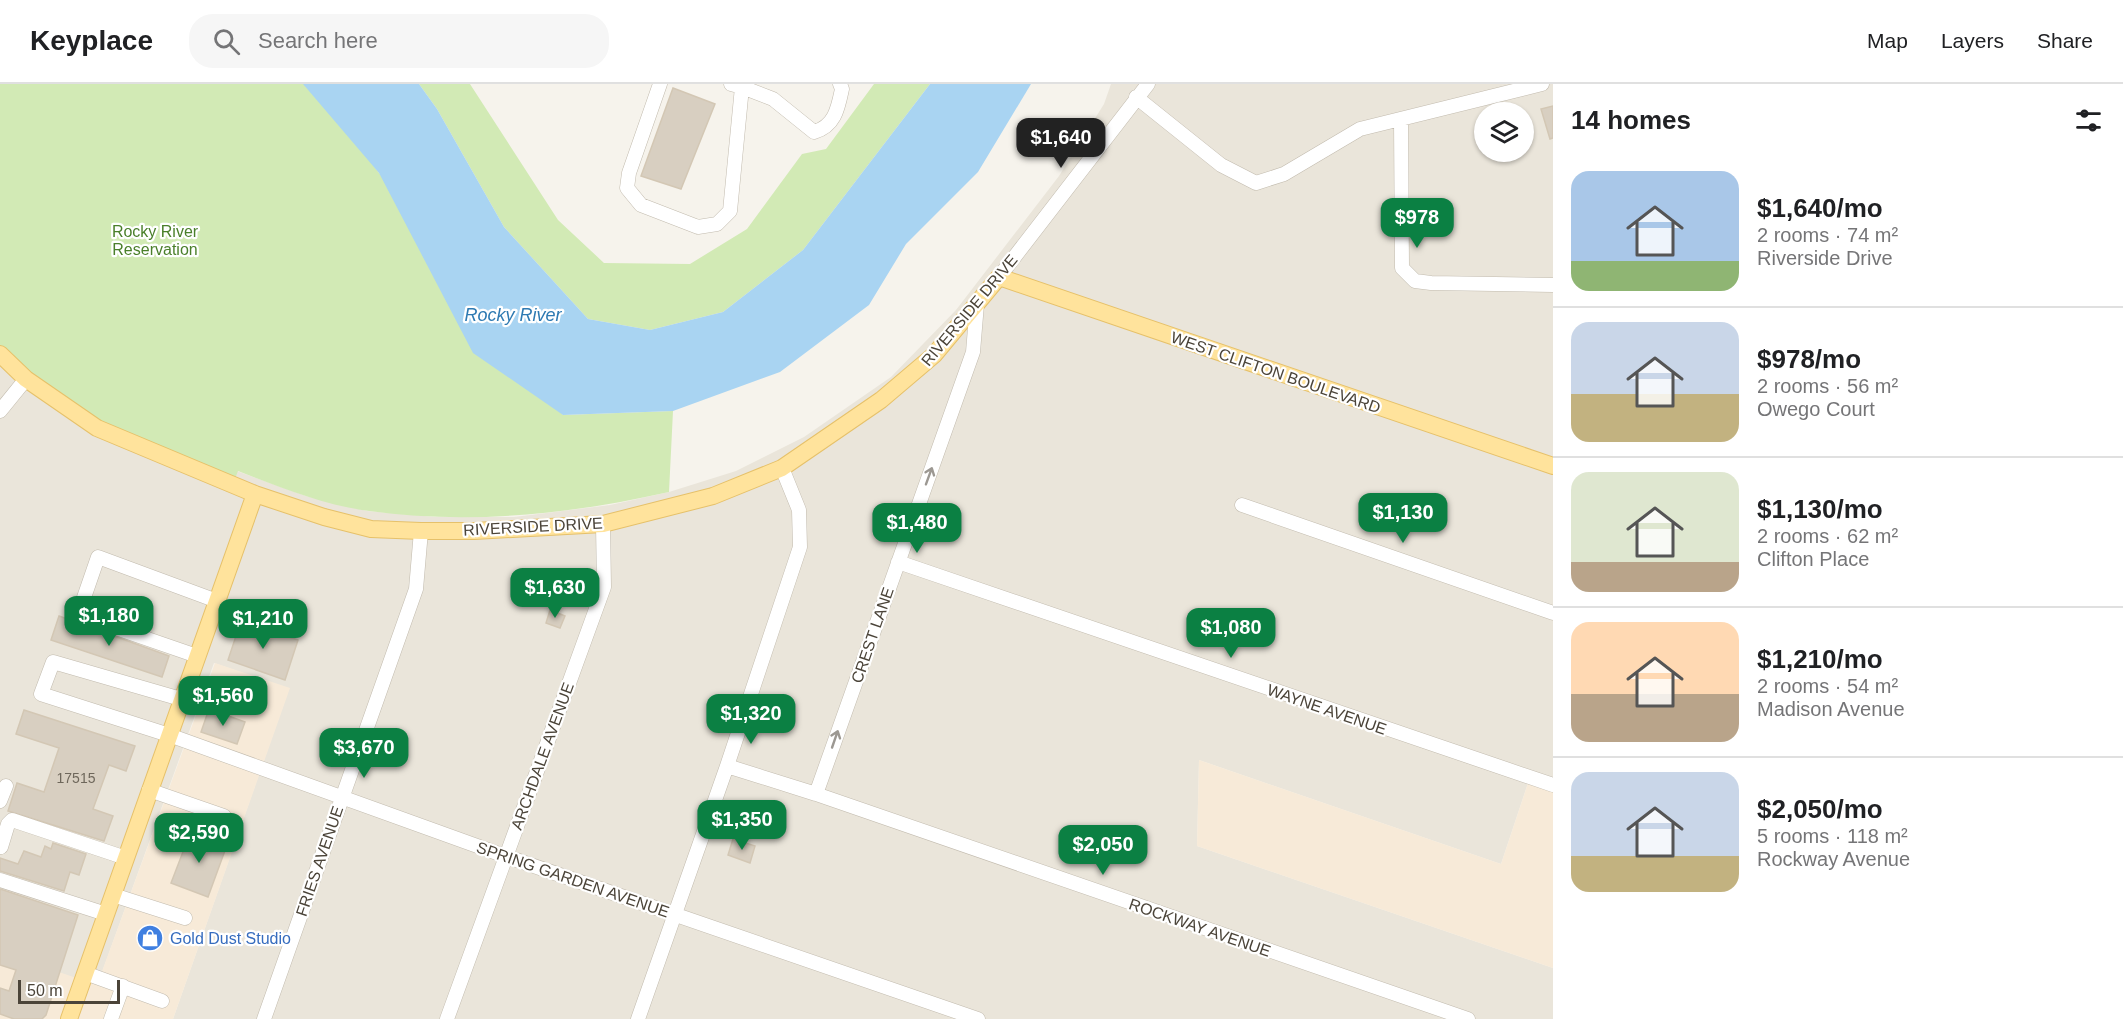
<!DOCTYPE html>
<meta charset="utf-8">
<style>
body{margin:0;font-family:Arial,sans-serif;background:#f6f6f6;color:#202124;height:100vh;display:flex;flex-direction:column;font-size:22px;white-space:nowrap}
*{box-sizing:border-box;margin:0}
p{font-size:20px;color:#757577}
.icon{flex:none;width:33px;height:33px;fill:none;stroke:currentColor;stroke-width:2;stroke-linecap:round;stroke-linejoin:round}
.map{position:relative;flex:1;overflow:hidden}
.drawer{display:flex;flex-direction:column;background:#fff;width:570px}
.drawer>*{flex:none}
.buttons{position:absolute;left:1474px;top:18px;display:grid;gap:12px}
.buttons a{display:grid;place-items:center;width:60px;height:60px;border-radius:50%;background:#fff;box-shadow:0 2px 4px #0004;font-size:30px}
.scale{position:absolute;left:18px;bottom:15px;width:102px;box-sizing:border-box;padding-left:6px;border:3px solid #4b4439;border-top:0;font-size:16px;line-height:21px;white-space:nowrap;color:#4b4439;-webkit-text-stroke:4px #fff;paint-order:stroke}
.price{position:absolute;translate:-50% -51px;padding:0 14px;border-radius:12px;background:#0b8043;color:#fff;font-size:20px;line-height:39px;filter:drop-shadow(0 2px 3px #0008)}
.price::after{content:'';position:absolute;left:50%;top:36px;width:18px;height:14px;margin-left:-9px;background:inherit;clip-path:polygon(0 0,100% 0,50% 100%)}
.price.active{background:#222;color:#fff}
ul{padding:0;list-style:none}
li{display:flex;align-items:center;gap:18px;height:150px;padding:0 18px}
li+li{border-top:2px solid #e0e0e0}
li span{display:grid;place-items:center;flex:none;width:168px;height:120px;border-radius:18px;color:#555}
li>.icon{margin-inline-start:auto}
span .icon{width:72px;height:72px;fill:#fffc;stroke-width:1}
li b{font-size:26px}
h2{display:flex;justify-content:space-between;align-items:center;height:72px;padding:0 18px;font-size:26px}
header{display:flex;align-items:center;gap:36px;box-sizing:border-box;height:84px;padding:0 30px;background:#fff;border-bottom:2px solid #e0e0e0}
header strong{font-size:28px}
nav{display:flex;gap:33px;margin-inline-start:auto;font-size:21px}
.search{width:420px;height:54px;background:#f6f6f6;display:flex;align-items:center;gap:15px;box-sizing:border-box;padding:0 21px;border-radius:24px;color:#757577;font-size:22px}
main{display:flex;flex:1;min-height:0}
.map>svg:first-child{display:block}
.residential{fill:#eae5da;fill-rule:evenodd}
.commercial{fill:#f7ead8}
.green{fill:#d2eab5}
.water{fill:#a9d4f2}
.building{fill:#d8cfc1;stroke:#d3c7b4;stroke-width:1.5}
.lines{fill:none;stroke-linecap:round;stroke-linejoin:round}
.minor-casing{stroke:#c2bbae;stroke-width:15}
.major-casing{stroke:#e6c16a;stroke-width:18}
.minor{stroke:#fff;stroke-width:14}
.major{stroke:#ffe39c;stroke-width:16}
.oneway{stroke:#9c9892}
.labels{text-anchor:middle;stroke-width:4.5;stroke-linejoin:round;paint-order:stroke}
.number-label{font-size:14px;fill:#6e675b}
.park-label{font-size:16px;fill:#4a7f2a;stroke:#fff}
.street-label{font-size:16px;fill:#4b4439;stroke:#fff}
.shop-label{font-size:16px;fill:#366cbe;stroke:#fff;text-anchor:start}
.water-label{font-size:18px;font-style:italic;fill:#2e7ab2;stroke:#fff}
</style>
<header>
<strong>Keyplace</strong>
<div class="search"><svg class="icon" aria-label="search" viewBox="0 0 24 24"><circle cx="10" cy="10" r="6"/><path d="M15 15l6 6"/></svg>Search here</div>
<nav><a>Map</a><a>Layers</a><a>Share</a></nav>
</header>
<main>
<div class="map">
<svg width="1553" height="935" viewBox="0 0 1553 935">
<rect width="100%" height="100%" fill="#f6f3ec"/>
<!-- residential -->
<path class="residential" d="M 1111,0 L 1553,0 L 1553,707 L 1528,699 L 1501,780 L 1199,676 L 1197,762 L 1553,884 L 1553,935 L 173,935 L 289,605 L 214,579 L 97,902 L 0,868 L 0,266 L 233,399 L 237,387 L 306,412 L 367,427 L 435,433 L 514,433 L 610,421 L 669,408 L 736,387 L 804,353 L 891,293 L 956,226 L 1059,92 L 1104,20 ZM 1485,28 L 1524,28 L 1524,68 L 1485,68 Z"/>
<!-- commercial -->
<path class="commercial" d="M 215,579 L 290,604 L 173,935 L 0,935 L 0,868 L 97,901 Z
M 1199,676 L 1501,780 L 1528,699 L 1553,707 L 1553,884 L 1197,762 Z"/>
<!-- green -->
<path class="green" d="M 0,0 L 402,0 L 373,81 L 563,331 L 673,327 L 669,408 C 571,430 470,441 369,427 C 324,421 280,403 238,387 L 233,400 L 119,352 L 0,266 Z
M 419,0 L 470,0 L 558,136 L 604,179 L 690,180 L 747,145 L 802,70 L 826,65 L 874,0 L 930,0 L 803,166 L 723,228 L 650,246 L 588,235 L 504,143 L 437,25 Z"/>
<!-- water -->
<path class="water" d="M 303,0 L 419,0 L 437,25 L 504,143 L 588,235 L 650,246 L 723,228 L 803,166 L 930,0 L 1031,0 L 978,88 L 906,160 L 869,221 L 780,288 L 673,327 L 563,331 L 473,269 L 379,89 Z"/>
<!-- building -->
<path class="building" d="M 673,4 L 715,20 L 681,105 L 641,92 Z
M 1553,22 L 1553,54 L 1550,55 L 1541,25 Z
M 550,526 L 565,532 L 560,544 L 546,539 Z
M 59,532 L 169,572 L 162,593 L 51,556 Z
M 241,537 L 298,556 L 285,596 L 228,576 Z
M 209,625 L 245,638 L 237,660 L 201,648 Z
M 24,626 L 135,662 L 126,687 L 109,681 L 93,725 L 113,732 L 104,757 L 8,727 L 17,699 L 44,708 L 59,664 L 16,650 Z
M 191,747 L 227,761 L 208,813 L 171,799 Z
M 733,755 L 755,762 L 750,779 L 728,771 Z
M 53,759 L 86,770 L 79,791 L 70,788 L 64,807 L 0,787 L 0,774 L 18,780 L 24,767 L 41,773 L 45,762 L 51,765 Z
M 0,805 L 78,831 L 46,931 L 42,935 L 14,935 L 0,930 L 0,904 L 9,907 L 16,886 L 0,881 Z"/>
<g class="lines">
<defs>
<path id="minor" d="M 660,0 L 629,89 L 627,104 L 641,121 L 698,143 L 717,140 L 730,127 L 742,3 L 731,0
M 742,3 L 773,15 L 814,48 C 835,42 838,24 842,5 L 840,0
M 1136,13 L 1221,81 L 1256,99 L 1284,90 L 1360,45 L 1542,0
M 1401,35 L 1402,184 L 1415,197 L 1431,199 L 1553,201
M 999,193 L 1148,0
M 0,327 L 26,295
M 1242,421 L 1553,529
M 898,478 L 1553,701
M 197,572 L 78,531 L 98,473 L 217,517
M 181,615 L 53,578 L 41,610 L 169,651 L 505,772 L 978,935
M 727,682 L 816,710 L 1468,935
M 149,706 L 224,732
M 816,710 L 973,268 L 977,220
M 0,717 L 6,702
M 1,763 L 8,740 L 12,736 L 126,774
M 0,796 L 106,830
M 113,811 L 185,834
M 85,889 L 162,917
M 111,935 L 123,902
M 264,935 L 416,505 L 421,447
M 447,935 L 604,503 L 603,440
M 638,935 L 727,682 L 800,463 L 799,426 L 782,384"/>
<path id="major" d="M 0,270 L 26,295 L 97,344 L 255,410 L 324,433 L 371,445 L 421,447 L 474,447 L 603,440 L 713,412 L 782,384 L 881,316 L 934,271 L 999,193 L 1553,382
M 69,935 L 255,410"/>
</defs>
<!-- minor casing -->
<use href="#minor" class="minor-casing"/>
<!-- major casing -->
<use href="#major" class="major-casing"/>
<!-- minor -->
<use href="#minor" class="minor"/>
<!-- major -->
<use href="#major" class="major"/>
</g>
<!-- one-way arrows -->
<defs><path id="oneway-shaft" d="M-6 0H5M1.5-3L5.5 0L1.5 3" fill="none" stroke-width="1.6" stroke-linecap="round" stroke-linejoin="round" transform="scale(1.5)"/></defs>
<g class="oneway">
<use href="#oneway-shaft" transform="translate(929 392) rotate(-70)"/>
<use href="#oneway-shaft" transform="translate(835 655) rotate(-71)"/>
</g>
<!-- icons -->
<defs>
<symbol id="shop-disc" viewBox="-11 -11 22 22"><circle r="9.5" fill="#3f7fe0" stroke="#fff"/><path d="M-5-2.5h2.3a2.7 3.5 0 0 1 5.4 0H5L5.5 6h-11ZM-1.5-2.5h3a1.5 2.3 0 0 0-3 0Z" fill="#fff"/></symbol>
</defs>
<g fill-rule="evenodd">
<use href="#shop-disc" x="135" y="839" width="30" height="30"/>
</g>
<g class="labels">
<!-- number labels -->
<g class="number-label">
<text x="76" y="699">17515</text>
</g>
<!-- park labels -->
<g class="park-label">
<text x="155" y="153">Rocky River<tspan x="155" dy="18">Reservation</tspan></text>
</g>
<!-- street labels -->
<g class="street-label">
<text transform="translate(969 226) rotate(-50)" y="6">RIVERSIDE DRIVE</text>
<text transform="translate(1276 288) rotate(19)" y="6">WEST CLIFTON BOULEVARD</text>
<text transform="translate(533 442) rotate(-3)" y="6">RIVERSIDE DRIVE</text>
<text transform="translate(872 551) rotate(-71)" y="6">CREST LANE</text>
<text transform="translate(1327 625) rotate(19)" y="6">WAYNE AVENUE</text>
<text transform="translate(542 672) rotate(-70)" y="6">ARCHDALE AVENUE</text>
<text transform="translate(319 777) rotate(-71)" y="6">FRIES AVENUE</text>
<text transform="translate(573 795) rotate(19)" y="6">SPRING GARDEN AVENUE</text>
<text transform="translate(1200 843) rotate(19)" y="6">ROCKWAY AVENUE</text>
</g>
<!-- shop labels -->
<g class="shop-label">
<text x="170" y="860">Gold Dust Studio</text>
</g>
<!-- water labels -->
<g class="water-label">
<text x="513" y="237">Rocky River</text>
</g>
</g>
</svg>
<div class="buttons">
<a><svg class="icon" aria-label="layers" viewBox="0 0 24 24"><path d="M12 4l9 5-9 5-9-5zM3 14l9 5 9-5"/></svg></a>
</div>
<div class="scale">50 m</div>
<b class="price active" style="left:1061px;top:85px">$1,640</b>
<b class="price" style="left:1417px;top:165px">$978</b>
<b class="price" style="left:1403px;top:460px">$1,130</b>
<b class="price" style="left:917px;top:470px">$1,480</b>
<b class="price" style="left:555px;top:535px">$1,630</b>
<b class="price" style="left:109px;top:563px">$1,180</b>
<b class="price" style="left:263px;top:566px">$1,210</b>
<b class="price" style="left:1231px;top:575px">$1,080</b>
<b class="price" style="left:223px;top:643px">$1,560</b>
<b class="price" style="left:751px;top:661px">$1,320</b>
<b class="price" style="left:364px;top:695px">$3,670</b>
<b class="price" style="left:742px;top:767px">$1,350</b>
<b class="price" style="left:199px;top:780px">$2,590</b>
<b class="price" style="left:1103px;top:792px">$2,050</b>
</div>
<section class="drawer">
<h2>14 homes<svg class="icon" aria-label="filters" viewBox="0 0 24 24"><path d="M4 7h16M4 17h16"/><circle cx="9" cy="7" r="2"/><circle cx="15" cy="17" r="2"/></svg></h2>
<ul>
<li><span style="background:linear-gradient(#a9c7e8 75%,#8fb573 0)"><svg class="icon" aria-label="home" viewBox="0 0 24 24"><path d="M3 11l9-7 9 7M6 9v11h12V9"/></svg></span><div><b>$1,640/mo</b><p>2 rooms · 74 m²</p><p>Riverside Drive</p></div></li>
<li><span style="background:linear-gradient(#c9d6e8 60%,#c2b280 0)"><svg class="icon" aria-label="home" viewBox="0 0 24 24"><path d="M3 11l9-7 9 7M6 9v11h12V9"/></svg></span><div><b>$978/mo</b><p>2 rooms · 56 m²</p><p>Owego Court</p></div></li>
<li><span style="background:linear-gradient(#dfe7d0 75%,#b9a48a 0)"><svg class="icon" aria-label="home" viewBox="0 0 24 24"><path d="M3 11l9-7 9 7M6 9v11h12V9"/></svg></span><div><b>$1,130/mo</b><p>2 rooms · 62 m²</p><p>Clifton Place</p></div></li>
<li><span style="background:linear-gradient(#ffd9b3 60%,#b9a48a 0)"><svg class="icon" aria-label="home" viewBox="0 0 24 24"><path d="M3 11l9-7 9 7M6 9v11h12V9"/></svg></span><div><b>$1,210/mo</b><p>2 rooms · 54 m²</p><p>Madison Avenue</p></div></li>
<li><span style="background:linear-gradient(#c9d6e8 70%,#c2b280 0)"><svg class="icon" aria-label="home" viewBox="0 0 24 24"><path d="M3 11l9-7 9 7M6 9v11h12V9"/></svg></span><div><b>$2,050/mo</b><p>5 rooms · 118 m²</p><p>Rockway Avenue</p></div></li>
</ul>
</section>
</main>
